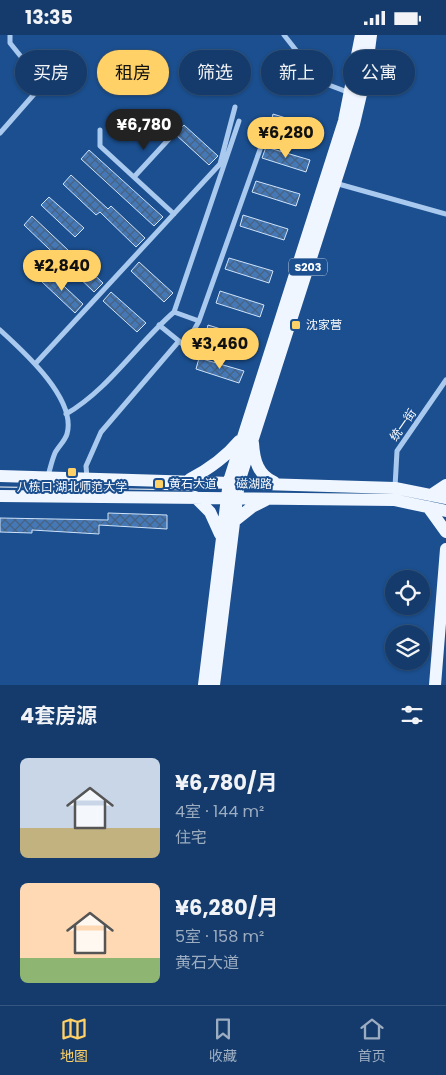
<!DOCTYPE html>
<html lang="zh">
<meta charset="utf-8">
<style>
body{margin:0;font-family:Poppins,"Noto Sans SC",sans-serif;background:#214673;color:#f1f3f6;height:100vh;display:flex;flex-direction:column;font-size:19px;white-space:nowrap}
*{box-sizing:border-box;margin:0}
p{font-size:16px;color:#9dadc1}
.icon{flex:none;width:28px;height:28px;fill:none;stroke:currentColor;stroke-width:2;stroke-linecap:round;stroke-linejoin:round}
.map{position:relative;height:650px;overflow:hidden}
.side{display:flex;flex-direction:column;background:#143b6b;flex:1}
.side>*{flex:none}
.top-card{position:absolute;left:15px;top:15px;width:416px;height:45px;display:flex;gap:10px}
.tools{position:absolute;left:385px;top:535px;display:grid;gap:10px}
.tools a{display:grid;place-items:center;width:45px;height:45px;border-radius:50%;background:#143b6b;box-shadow:0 1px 4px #0004,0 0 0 1px #33557e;font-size:25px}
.price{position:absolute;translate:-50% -42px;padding:0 11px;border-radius:18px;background:#ffd166;color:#111;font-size:16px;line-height:32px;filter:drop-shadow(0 1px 2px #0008)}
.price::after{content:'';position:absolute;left:50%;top:30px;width:15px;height:11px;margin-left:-8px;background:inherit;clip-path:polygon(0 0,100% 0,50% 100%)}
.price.current{background:#222;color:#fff}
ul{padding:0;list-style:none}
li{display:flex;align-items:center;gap:15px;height:125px;padding:0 20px}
li span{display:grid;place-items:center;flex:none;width:140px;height:100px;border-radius:8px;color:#555}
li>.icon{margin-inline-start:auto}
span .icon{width:60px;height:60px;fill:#fffc;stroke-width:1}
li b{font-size:21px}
h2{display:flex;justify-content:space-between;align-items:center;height:60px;padding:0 20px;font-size:21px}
.tag{padding:0 18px;border-radius:22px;background:#143b6b;box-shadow:0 1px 4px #0004,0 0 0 1px #33557e;font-size:18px;line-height:45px}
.tag.current{background:#ffd166;color:#111}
.status{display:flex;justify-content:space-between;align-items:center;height:35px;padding:0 25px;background:#143b6b;direction:ltr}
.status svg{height:14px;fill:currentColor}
.dock{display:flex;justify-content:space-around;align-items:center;height:70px;border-top:1px solid #33557e;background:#143b6b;font-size:14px;color:#9dadc1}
.dock a{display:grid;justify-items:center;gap:2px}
.dock .current{color:#ffd166}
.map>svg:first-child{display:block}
.building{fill:url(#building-cross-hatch);stroke:#cfe3fa}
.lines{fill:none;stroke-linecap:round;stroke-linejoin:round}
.street{stroke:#a9c9ee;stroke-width:5}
.primary{stroke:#f0f6ff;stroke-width:12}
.tram{stroke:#fff;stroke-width:1}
.poi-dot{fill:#ffd166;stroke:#1b4f8f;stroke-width:2}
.labels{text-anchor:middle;stroke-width:4;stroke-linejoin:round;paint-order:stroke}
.shield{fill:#1b4f8f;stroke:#bbcadd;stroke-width:1}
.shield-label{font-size:11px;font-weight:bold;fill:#fff}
.poi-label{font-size:12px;fill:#fff;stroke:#1b4f8f;text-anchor:start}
.street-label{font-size:12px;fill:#fff;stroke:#1b4f8f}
</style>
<div class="status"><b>13:35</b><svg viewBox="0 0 49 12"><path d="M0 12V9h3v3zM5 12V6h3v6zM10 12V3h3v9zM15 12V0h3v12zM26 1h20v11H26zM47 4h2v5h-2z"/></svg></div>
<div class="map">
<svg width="446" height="650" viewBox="0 0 446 650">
<defs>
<pattern id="building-cross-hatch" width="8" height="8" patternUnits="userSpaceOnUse" patternTransform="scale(1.25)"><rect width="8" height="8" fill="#4478b7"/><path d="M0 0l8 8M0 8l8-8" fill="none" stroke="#486282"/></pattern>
</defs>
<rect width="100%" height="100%" fill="#1b4f8f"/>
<!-- building -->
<path class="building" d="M 120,20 L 164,34 L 160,46 L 117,32 Z
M 273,79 L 318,93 L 314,105 L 270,91 Z
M 184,90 L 218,121 L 209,130 L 175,99 Z
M 266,112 L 310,125 L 306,137 L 262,123 Z
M 89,115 L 163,182 L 154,191 L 81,124 Z
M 71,140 L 108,174 L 111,171 L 145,203 L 136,212 L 100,177 L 96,180 L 63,149 Z
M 256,146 L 300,159 L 296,171 L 252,157 Z
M 49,162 L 84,193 L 75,202 L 41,170 Z
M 243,180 L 288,194 L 284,205 L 240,191 Z
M 32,181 L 103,248 L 94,257 L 24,190 Z
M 229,223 L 273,236 L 269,248 L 225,234 Z
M 139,227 L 173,258 L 164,267 L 131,236 Z
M 49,237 L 83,269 L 75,278 L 41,246 Z
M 220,256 L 264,270 L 260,282 L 216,268 Z
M 111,257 L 146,288 L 137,297 L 103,266 Z
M 208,290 L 253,304 L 249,316 L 205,302 Z
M 199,323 L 244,336 L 239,348 L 196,334 Z
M 108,478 L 167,480 L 167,494 L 99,490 L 99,499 L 32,495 L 32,498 L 0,497 L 0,483 L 108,485 Z"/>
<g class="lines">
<!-- street -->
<path class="street" d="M 284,0 L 321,47 L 350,58
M 100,95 L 100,111 L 174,179
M 0,98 L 43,49 L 10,8 L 10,0
M 134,142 L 169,104
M 335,148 L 446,179
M 199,286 L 267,95
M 159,290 L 185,311 L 199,286 L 174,277
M 0,295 C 23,316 77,364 67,399 C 65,406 58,412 55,418 C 52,425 50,434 48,441
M 36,328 L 220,129 L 235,72
M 66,379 C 108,355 137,309 174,277 L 239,86
M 87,443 L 86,431 L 101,397 L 179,306
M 395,452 L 397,416 L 446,345"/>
<!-- primary -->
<path class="primary" d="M 253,408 C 254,425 258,440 274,447
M 0,441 L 395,453 L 446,463
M 190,444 C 209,434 225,423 239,406
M 431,460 L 446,450
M 0,461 L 394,465 L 446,476
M 195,462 L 210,477 L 220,499
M 428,472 L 446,497
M 233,487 L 252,472 L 266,465
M 204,650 L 229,446 L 344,86 L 361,0
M 214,650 L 239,447 L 354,89 L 366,38 L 371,0
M 435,650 L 446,514"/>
<!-- tram -->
<path class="tram" d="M 0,452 L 194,455"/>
</g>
<!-- markers -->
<g class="poi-dot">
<rect x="291" y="285" width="10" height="10" rx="2.5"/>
<rect x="67" y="432" width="10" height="10" rx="2.5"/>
<rect x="154" y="444" width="10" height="10" rx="2.5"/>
</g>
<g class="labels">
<!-- shield labels -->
<rect class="shield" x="289" y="223.5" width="38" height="17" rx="4"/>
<g class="shield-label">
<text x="308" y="236">S203</text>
</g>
<!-- poi labels -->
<g class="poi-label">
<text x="306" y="294">沈家营</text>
<text x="169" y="453">黄石大道</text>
<text x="72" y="456" text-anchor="middle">八栋口·湖北师范大学</text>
</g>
<!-- street labels -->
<g class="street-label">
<text transform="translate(403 390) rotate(-55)" y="4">统一街</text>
<text transform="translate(254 449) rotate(1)" y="4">磁湖路</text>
</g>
</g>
</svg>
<div class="tools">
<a><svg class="icon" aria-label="locate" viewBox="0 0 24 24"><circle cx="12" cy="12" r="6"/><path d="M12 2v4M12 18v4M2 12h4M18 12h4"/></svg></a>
<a><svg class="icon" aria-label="layers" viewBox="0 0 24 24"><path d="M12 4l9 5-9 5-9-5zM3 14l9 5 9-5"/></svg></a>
</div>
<b class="price current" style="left:144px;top:116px">¥6,780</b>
<b class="price" style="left:286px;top:124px">¥6,280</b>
<b class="price" style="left:62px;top:257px">¥2,840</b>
<b class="price" style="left:220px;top:335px">¥3,460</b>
<div class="top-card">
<a class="tag">买房</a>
<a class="tag current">租房</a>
<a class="tag">筛选</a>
<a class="tag">新上</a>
<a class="tag">公寓</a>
</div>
</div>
<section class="side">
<h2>4套房源<svg class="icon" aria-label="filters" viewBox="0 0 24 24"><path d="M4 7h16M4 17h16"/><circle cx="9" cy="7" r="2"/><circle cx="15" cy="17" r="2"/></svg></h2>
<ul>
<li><span style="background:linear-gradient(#c9d6e8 70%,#c2b280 0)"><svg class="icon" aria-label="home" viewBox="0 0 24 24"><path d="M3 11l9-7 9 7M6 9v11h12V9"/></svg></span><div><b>¥6,780/月</b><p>4室 · 144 m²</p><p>住宅</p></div></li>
<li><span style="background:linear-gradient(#ffd9b3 75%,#8fb573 0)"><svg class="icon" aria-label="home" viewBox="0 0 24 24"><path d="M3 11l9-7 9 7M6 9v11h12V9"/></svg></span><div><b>¥6,280/月</b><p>5室 · 158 m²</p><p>黄石大道</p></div></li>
</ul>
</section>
<nav class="dock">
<a class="current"><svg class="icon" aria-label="map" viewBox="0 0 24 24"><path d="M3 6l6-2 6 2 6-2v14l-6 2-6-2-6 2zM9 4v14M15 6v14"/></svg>地图</a>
<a><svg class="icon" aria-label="saved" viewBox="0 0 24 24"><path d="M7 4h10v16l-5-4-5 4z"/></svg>收藏</a>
<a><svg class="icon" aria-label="home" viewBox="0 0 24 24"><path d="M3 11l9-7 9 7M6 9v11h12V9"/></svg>首页</a>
</nav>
